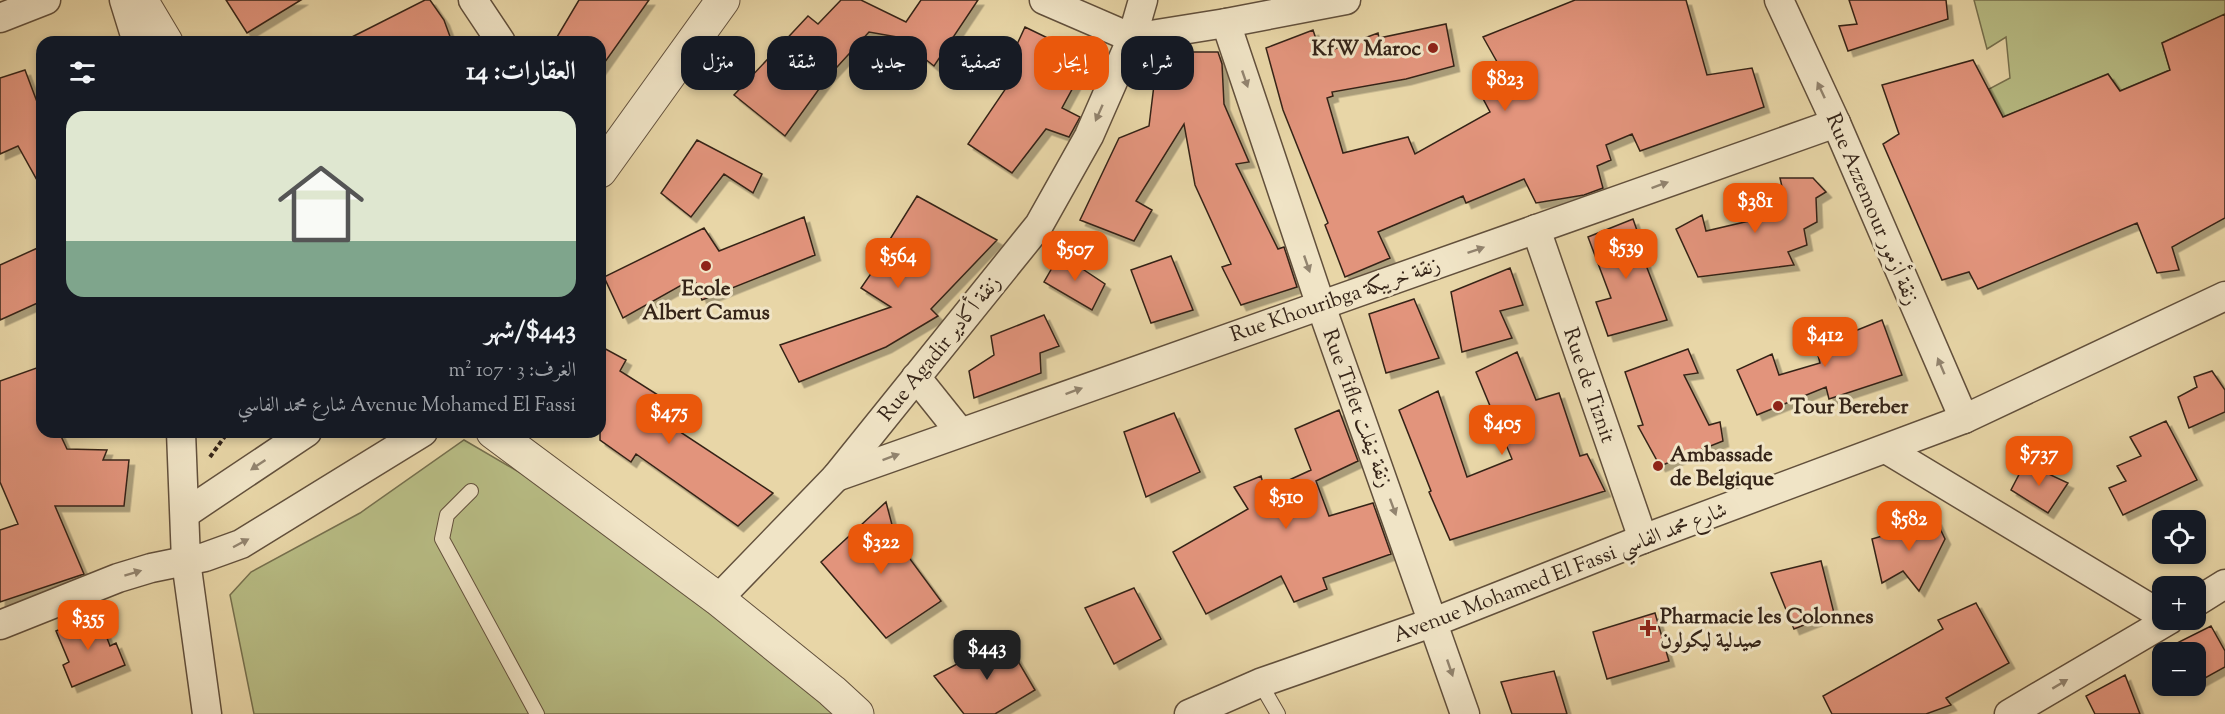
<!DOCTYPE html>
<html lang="ar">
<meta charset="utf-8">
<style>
body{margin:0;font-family:"Sorts Mill Goudy",Amiri,serif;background:#242831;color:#f1f3f6;direction:rtl;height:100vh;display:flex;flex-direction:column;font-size:22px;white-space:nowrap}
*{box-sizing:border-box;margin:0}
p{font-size:20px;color:#9ea1a6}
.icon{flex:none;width:33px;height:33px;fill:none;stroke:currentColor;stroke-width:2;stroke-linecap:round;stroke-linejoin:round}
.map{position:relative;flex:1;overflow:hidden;direction:ltr}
.details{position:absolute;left:36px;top:36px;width:570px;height:402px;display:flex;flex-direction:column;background:#171b24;border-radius:18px;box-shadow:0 3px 9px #0003;direction:rtl}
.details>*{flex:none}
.guide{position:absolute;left:624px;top:36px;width:570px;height:54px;direction:rtl;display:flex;gap:12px}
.fabs{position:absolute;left:2152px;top:510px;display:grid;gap:12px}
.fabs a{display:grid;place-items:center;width:54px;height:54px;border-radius:12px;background:#171b24;box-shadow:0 3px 9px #0003;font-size:30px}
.price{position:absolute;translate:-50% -51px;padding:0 14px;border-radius:12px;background:#ea580c;color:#fff;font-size:20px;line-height:39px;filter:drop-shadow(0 2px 3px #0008)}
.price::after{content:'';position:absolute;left:50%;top:36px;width:18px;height:14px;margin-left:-9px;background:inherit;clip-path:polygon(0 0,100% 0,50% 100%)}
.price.selected{background:#222;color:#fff}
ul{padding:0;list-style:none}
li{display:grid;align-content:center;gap:12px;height:318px;padding:0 30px}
li span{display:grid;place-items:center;height:186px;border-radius:18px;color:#555}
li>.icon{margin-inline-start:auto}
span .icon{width:108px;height:108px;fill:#fffc;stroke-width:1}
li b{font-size:26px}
h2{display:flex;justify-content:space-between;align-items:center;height:72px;padding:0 30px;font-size:26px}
.tag{padding:0 21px;border-radius:18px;background:#171b24;box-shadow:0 3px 9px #0003;font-size:21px;line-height:54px}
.tag.selected{background:#ea580c;color:#fff}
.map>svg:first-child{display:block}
.green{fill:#b8bd85;stroke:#76704e;stroke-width:1.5}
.building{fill:#e2947b;stroke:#352418;stroke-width:1.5;filter:url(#shadow)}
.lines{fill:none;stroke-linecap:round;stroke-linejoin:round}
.service-casing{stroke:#62503c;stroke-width:16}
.minor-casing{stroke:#62503c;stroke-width:31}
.tertiary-casing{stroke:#62503c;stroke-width:35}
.path{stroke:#352418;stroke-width:4;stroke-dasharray:4.5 3;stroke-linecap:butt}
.service{stroke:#f0e4c6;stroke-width:14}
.minor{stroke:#f0e4c6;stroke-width:28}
.tertiary{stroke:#f0e4c6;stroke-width:33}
.oneway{fill:#92846f}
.poi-dot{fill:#8f2418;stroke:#f0e4c6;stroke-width:2}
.labels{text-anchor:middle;stroke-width:6;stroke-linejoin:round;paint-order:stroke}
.poi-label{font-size:21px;font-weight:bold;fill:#352418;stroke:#f0e4c6;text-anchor:start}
.street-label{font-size:21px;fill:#352418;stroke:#f0e4c6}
</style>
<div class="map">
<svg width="2225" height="714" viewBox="0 0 2225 714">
<defs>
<filter id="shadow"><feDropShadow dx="5.5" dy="5.5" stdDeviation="0" flood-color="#0004"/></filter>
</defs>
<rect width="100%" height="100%" fill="#e8d6a7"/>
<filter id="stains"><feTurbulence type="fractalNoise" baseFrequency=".00333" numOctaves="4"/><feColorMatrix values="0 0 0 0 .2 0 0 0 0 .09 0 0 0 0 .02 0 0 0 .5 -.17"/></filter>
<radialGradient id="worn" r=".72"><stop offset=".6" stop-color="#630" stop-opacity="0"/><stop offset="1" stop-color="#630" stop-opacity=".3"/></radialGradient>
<!-- green -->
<path class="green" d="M 1974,0 L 2225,0 L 2225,14 L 2162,43 L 2170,70 L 2120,91 L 2108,74 L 2003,117 L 1989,89 L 2010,78 L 2006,37 L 1987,49 Z
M 464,440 L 536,482 L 774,657 L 840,714 L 254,714 L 230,595 L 251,572 L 360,513 Z"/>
<!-- building -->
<path class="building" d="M 226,0 L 301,0 L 247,33 Z
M 425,0 L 430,0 L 444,20 L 452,42 L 342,42 Z
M 579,0 L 649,0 L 600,69 L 600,42 L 554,42 Z
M 841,0 L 861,0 L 906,22 L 921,0 L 978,0 L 934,66 L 897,37 L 869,32 L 827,78 L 785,136 L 734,95 L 808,16 L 818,24 Z
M 1575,0 L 1686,0 L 1707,75 L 1752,68 L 1764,107 L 1640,151 L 1632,134 L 1606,145 L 1611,160 L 1597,166 L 1603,188 L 1584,195 L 1536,203 L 1524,179 L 1466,203 L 1463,196 L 1378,232 L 1390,258 L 1345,277 L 1325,225 L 1328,223 L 1283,110 L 1266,48 L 1313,30 L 1321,54 L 1378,33 L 1379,38 L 1446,24 L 1454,66 L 1406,79 L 1332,92 L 1333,96 L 1327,98 L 1343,153 L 1408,137 L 1415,154 L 1490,112 L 1480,93 L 1510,85 L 1483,37 Z
M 1849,0 L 1946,0 L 1948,19 L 1848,51 L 1839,26 L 1857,24 Z
M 2225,14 L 2225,218 L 2172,247 L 2179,270 L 2157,273 L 2137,223 L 1978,289 L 1969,272 L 1942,280 L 1883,144 L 1899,134 L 1882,85 L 1973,60 L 2003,117 L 2108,74 L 2120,91 L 2170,70 L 2162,43 Z
M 1025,27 L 1089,58 L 1062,108 L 1080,117 L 1069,137 L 1046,129 L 1012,173 L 968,144 L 1019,69 L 1008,64 Z
M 1158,52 L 1218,52 L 1222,64 L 1224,104 L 1249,162 L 1236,164 L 1278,249 L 1284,247 L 1297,287 L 1241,305 L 1222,267 L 1231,264 L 1195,185 L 1184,124 L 1136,201 L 1152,210 L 1134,241 L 1080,220 L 1119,138 L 1149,126 Z
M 25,70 L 42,115 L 42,189 L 18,146 L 0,154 L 0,78 Z
M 697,140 L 762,174 L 753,193 L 724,174 L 691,217 L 661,193 Z
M 1780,178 L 1813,178 L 1826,192 L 1816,198 L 1817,222 L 1804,229 L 1807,245 L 1788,252 L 1794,265 L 1698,277 L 1676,229 L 1702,215 L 1706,231 L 1749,221 L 1785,200 Z
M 917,196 L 997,240 L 931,309 L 938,316 L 886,347 L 799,382 L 780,345 L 891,307 L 861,288 L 890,246 L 887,244 Z
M 804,217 L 815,255 L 702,300 L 694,278 L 623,318 L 604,277 L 704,228 L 719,251 Z
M 1633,219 L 1647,259 L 1644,260 L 1667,320 L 1608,336 L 1596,302 L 1611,298 L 1588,237 Z
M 42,246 L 42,301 L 0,320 L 0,265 Z
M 1060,254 L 1105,284 L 1092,310 L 1044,282 Z
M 1171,256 L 1193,310 L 1151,323 L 1131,270 Z
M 1510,268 L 1523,305 L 1500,311 L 1512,338 L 1462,352 L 1451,292 Z
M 1414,299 L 1439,358 L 1386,373 L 1369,314 Z
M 1044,315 L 1059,346 L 1040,353 L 1041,373 L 974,398 L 969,371 L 994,355 L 991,336 Z
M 1882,320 L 1902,375 L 1829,399 L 1826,387 L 1757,415 L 1737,370 L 1772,354 L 1779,375 L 1820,363 L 1812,332 L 1844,321 L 1850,333 Z
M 600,346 L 626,360 L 620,371 L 669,402 L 659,418 L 773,493 L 738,526 L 636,454 L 631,462 L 600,440 Z
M 1688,349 L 1698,373 L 1684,375 L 1709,425 L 1720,422 L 1723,441 L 1660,466 L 1638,426 L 1643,425 L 1625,372 Z
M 1517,352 L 1536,400 L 1559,393 L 1580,456 L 1587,454 L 1605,491 L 1450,540 L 1429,492 L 1431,491 L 1399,410 L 1438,391 L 1467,477 L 1512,459 L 1476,372 Z
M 42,366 L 42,432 L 59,432 L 67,449 L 107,450 L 103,460 L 129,460 L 124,506 L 55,506 L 84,574 L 0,602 L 0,530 L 18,524 L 0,482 L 0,381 Z
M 2212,371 L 2225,390 L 2225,412 L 2189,428 L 2178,397 L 2197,387 L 2194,377 Z
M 1339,410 L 1358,461 L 1316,481 L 1329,516 L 1373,503 L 1391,554 L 1323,578 L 1327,589 L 1294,602 L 1281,576 L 1206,614 L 1173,552 L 1248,509 L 1234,487 L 1261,476 L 1265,491 L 1311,470 L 1295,429 Z
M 1174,413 L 1200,472 L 1146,497 L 1124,432 Z
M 2166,421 L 2197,480 L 2123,515 L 2109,488 L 2126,481 L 2117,466 L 2141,456 L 2130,437 Z
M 2025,463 L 2068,483 L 2048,513 L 2011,490 Z
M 886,502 L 896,540 L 941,601 L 886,638 L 821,562 Z
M 1936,520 L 1945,539 L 1919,591 L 1903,571 L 1882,583 L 1872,539 Z
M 1821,561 L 1834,613 L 1794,629 L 1771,573 Z
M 1134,588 L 1161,639 L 1114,664 L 1085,608 Z
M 1976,603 L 2009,663 L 1946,698 L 1951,705 L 1926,714 L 1832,714 L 1823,696 L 1943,629 L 1938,620 Z
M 1655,613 L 1669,661 L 1607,679 L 1593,632 Z
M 98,614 L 110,646 L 116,643 L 125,665 L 72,687 L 63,665 L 69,662 L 56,631 Z
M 2211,626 L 2225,651 L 2225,667 L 2196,683 L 2196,652 L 2163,652 L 2163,664 L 2157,653 Z
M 1005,639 L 1035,690 L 995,714 L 964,714 L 934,676 Z
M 1554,671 L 1567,714 L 1512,714 L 1501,682 Z
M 2125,675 L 2140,714 L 2095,714 L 2086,696 Z"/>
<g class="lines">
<defs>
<path id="service" d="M 471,491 L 447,515 L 442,539 L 537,714
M 1260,683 L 1278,714"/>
<g id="minor">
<path d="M 124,0 L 137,42"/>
<path d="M 473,0 L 501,42"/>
<path d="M 1044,0 L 1132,38 L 1226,23 L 1346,0"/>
<path d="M 1779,0 L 1836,123 L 1964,419"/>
<path d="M 0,18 L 46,0"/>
<path d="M 1226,23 L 1320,303 L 1465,714"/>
<path id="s1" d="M 1536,229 L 1643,539"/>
<path d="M 916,377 L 960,432"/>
<path d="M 181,432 L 186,561 L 207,714"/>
<path d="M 1886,449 L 2163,616"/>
<path d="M 836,477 L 1836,123"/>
<path d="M 186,513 L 307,432"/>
<path d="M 718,599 L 836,477 L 1039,225 L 1089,136 L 1132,38 L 1143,0"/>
<path d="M 2196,602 L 2225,584"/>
<path d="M 0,625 L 118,578 L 151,568 L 205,557 L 241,544 L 423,432"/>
<path d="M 1189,714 L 1260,683 L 1434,622 L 1643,539 L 1964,419 L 2225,296"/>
<path d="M 2009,714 L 2169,620"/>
</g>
<path id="tertiary" d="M 141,0 L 166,42
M 600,171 L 723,0
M 493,432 L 718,599 L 832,691 L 857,714"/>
</defs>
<!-- service casing -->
<use href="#service" class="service-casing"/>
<!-- minor casing -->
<use href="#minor" class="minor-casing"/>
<!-- tertiary casing -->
<use href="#tertiary" class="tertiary-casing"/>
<!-- path -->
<path class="path" d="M 210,457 L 228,432"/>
<!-- service -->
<use href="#service" class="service"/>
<!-- minor -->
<use href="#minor" class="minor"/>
<!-- tertiary -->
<use href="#tertiary" class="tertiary"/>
</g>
<!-- one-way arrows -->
<defs><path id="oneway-solid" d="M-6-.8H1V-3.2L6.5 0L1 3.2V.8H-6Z" transform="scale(1.5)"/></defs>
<g class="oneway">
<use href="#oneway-solid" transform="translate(1245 79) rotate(71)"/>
<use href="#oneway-solid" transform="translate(1821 90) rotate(-115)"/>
<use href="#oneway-solid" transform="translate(1099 113) rotate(114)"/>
<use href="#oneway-solid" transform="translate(1660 185) rotate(-20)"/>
<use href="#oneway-solid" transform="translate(1476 250) rotate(-19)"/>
<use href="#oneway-solid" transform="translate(1307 264) rotate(71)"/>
<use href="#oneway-solid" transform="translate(1941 366) rotate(-113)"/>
<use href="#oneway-solid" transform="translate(1074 391) rotate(-20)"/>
<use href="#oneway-solid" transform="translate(891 457) rotate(-20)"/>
<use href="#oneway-solid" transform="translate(258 465) rotate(146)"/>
<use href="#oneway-solid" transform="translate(1393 507) rotate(70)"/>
<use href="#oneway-solid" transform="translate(241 543) rotate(-28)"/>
<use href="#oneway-solid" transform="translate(133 573) rotate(-17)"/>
<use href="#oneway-solid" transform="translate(1450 668) rotate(71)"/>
<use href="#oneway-solid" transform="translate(2060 684) rotate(-31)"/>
</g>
<!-- markers -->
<g class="poi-dot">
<circle cx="1433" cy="48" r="6"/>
<circle cx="706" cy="266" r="6"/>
<circle cx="1778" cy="406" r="6"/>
<circle cx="1658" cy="466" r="6"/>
<path d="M1645 619h6v6h6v6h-6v6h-6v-6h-6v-6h6z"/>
</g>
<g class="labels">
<!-- poi labels -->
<g class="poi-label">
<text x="1421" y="55" text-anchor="end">KfW Maroc</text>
<text x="706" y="295" text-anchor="middle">Ecole<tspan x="706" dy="24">Albert Camus</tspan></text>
<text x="1790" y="413">Tour Bereber</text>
<text x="1670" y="461">Ambassade<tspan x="1670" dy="24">de Belgique</tspan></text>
<text x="1660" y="623">Pharmacie les Colonnes<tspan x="1660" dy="24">صيدلية ليكولون</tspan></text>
</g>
<!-- street labels -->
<g class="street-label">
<text transform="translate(1873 209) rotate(67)" y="7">Rue Azzemour زنقة أزمور</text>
<text transform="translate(1335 299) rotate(-19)" y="7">Rue Khouribga زنقة خريبكة</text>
<text transform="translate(939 348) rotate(-51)" y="7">Rue Agadir زنقة أكادير</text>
<text dy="7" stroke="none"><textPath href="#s1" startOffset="165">Rue de Tiznit</textPath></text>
<text transform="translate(1358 408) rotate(70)" y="7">Rue Tiflet زنقة تيفلت</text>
<text transform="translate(1560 572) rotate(-21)" y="7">Avenue Mohamed El Fassi شارع محمد الفاسي</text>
</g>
</g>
<rect width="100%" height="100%" filter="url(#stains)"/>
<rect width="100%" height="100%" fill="url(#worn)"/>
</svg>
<div class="fabs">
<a><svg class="icon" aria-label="locate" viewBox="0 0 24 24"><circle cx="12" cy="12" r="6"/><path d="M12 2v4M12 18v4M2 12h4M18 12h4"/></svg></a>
<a>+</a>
<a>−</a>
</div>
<b class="price" style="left:1505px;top:112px">$823</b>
<b class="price" style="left:1755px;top:234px">$381</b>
<b class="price" style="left:1626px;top:280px">$539</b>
<b class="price" style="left:1075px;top:282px">$507</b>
<b class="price" style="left:898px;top:289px">$564</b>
<b class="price" style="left:1825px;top:368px">$412</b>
<b class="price" style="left:669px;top:445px">$475</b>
<b class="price" style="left:1502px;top:456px">$405</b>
<b class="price" style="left:2039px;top:487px">$737</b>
<b class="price" style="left:1286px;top:530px">$510</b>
<b class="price" style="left:1909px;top:552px">$582</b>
<b class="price" style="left:881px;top:575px">$322</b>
<b class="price" style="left:88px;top:651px">$355</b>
<b class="price selected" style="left:987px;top:681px">$443</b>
<div class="guide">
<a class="tag">شراء</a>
<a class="tag selected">إيجار</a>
<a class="tag">تصفية</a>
<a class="tag">جديد</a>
<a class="tag">شقة</a>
<a class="tag">منزل</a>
</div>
<section class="details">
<h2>العقارات: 14<svg class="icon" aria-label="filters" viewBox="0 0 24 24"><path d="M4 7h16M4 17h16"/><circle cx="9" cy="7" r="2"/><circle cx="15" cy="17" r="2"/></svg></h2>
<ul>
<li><span style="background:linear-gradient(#dfe7d0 70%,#7fa58c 0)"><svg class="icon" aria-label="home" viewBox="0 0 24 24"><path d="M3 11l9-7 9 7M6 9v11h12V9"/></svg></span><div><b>$443/شهر</b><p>الغرف: 3 · 107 m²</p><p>Avenue Mohamed El Fassi شارع محمد الفاسي</p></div></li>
</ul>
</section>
</div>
